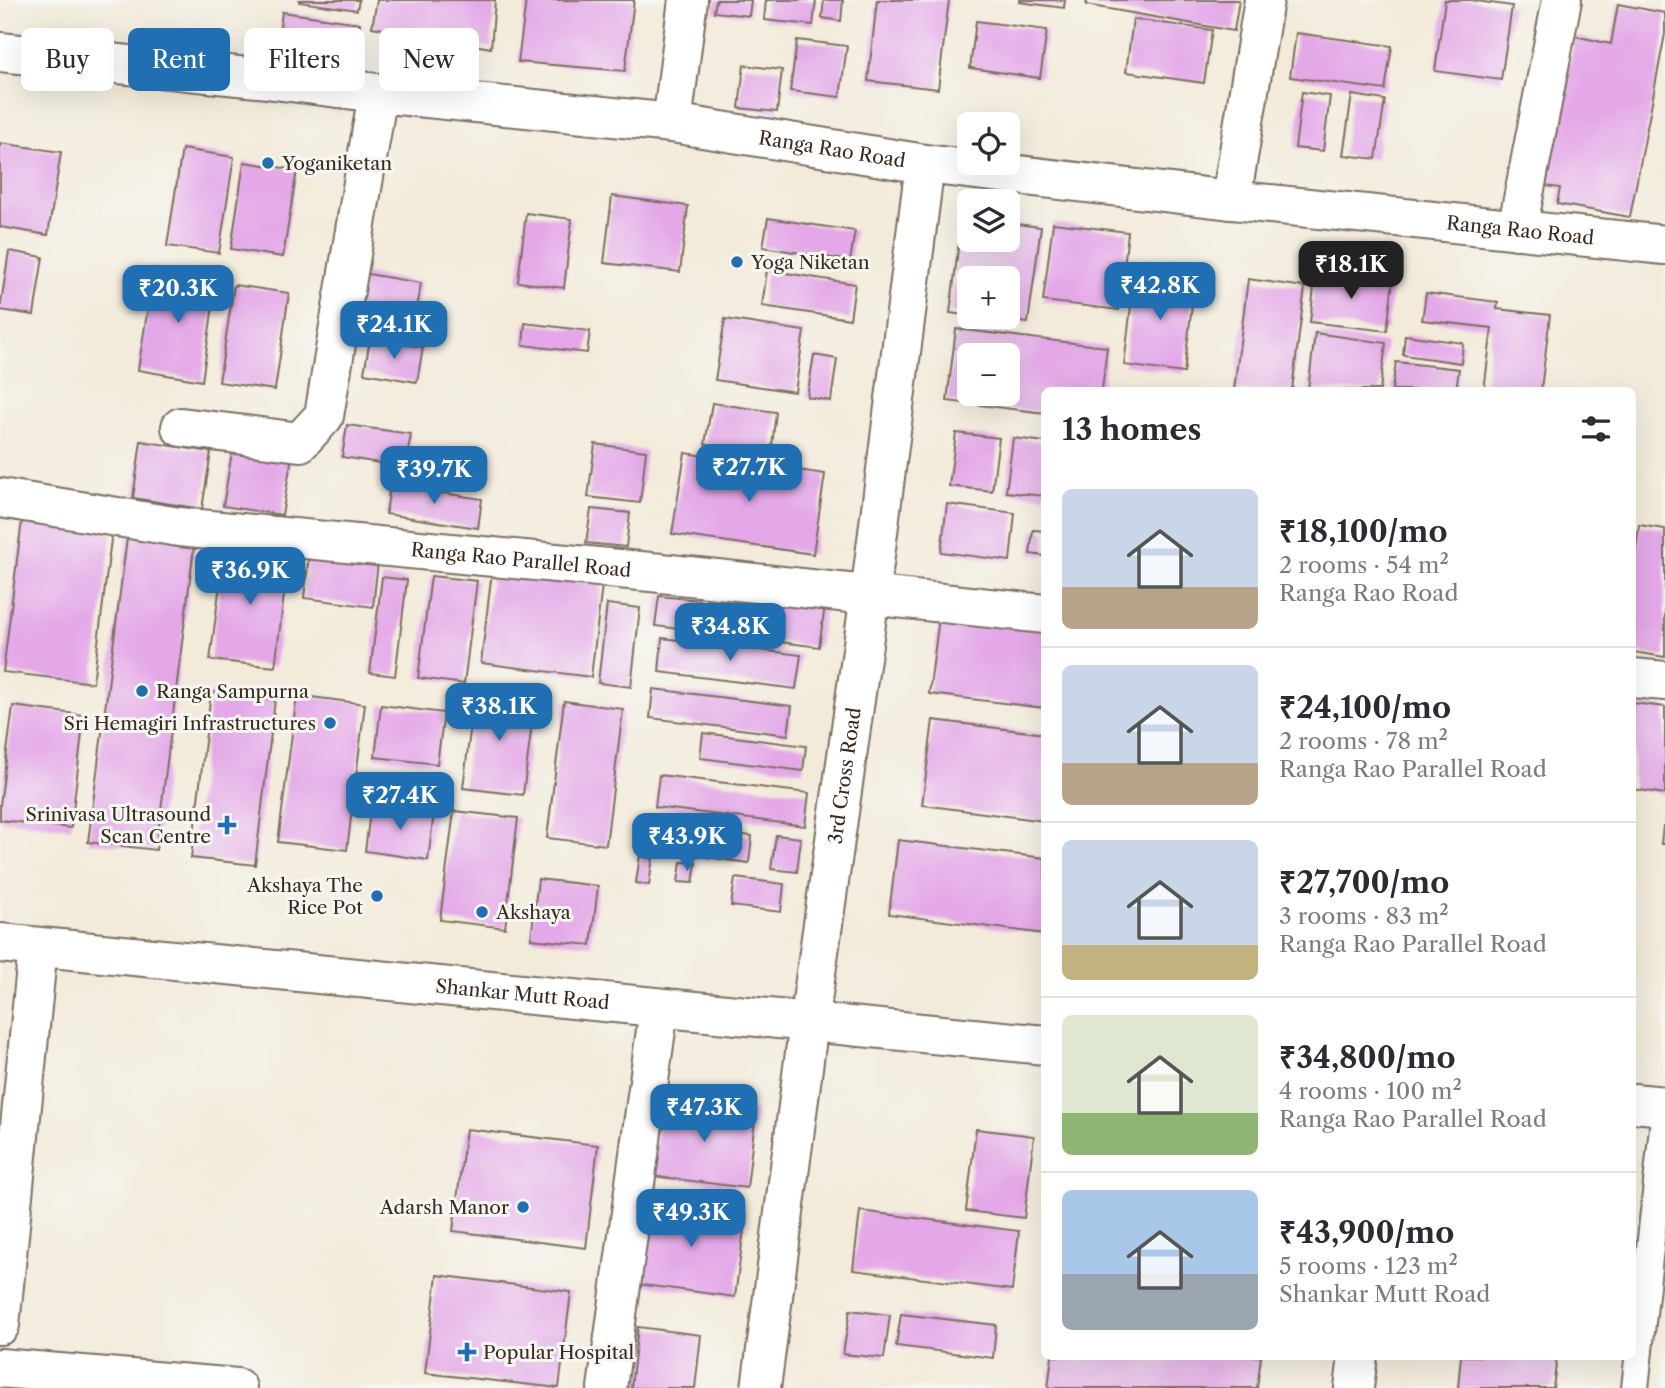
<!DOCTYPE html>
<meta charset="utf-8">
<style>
body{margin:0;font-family:"Libre Caslon Text",serif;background:#f7f7f7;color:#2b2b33;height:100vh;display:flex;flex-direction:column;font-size:26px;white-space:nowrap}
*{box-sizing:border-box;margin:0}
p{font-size:23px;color:#7c7c81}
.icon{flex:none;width:38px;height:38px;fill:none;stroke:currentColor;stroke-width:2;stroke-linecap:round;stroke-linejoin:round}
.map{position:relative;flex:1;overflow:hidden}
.details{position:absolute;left:1041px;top:387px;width:595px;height:973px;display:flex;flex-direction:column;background:#fff;border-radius:10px;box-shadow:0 7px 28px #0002}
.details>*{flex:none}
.banner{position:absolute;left:21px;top:28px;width:665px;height:63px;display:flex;gap:14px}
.fabs{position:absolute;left:957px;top:112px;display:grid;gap:14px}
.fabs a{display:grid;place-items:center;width:63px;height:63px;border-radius:10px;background:#fff;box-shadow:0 7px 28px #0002;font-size:35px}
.price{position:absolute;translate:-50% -60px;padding:0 16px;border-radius:14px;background:#1f6fb2;color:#fff;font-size:23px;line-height:46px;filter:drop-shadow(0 2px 4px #0008)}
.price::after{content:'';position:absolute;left:50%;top:42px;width:21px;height:16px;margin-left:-10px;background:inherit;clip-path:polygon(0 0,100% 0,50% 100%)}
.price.selected{background:#222;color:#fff}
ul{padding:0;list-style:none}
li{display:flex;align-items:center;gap:21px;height:175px;padding:0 21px}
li+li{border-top:2px solid #e1e1e2}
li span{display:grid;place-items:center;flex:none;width:196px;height:140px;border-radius:10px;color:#555}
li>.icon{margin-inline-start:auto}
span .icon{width:84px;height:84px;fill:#fffc;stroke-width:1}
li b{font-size:30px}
h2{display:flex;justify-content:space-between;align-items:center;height:84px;padding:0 21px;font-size:30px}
.chip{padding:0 24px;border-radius:10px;background:#fff;box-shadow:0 7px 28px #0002;font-size:24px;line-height:63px}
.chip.selected{background:#1f6fb2;color:#fff}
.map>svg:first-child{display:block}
.building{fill:#e4a8e8;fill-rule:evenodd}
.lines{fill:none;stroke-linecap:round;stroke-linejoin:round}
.service-casing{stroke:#7b6e60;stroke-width:30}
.minor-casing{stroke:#7b6e60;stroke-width:42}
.tertiary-casing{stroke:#7b6e60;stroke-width:42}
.service{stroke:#fff;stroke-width:26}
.minor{stroke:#fff;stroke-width:38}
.tertiary{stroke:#fff;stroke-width:38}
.poi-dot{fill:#1f6fb2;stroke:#f6f6f2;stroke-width:2.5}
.labels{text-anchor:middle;stroke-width:6;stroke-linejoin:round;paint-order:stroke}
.street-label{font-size:19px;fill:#3b2a1e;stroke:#f6f6f2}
.poi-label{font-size:19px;fill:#3b2a1e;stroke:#f6f6f2;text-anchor:start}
</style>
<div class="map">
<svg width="1665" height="1388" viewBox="0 0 1665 1388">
<rect width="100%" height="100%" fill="#f6f6f2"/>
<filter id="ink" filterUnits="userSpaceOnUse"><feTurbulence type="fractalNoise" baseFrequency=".0143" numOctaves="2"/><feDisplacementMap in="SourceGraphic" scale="14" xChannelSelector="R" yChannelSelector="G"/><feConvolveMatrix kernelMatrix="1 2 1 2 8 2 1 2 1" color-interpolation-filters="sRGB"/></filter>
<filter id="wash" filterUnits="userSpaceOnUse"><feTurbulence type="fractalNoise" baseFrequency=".00686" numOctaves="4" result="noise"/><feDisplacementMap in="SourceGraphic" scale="28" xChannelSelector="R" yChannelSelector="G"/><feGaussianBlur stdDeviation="1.57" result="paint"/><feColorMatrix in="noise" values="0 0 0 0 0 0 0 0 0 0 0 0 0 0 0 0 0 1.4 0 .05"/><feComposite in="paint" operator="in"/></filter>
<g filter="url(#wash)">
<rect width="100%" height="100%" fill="#f3ebda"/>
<g id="blocks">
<!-- building -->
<path class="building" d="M 299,0 L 359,0 L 357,10 L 299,2 Z
M 377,0 L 495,0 L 491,48 L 372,27 Z
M 526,0 L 634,0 L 625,71 L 518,62 Z
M 716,0 L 751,0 L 749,16 L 714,12 Z
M 766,0 L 816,0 L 813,25 L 764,20 Z
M 824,0 L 843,0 L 841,21 L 822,18 Z
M 877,0 L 949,0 L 938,89 L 868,81 Z
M 1019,0 L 1065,0 L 1064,8 L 1019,2 Z
M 1087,0 L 1239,0 L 1234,31 L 1086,5 Z
M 1445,0 L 1470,0 L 1512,6 L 1501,80 L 1435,71 Z
M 1618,4 L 1665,13 L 1665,34 L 1630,217 L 1557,204 L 1560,188 L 1546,186 L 1575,36 L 1611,44 Z
M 282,12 L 360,23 L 355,61 L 277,50 Z
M 1133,19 L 1212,30 L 1204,83 L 1126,72 Z
M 976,21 L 1047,30 L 1040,78 L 970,68 Z
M 1296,33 L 1392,46 L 1385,90 L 1290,77 Z
M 797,40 L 847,46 L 840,97 L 790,91 Z
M 744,65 L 782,70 L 777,112 L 739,108 Z
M 1302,92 L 1330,96 L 1323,151 L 1295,148 Z
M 1352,95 L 1385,100 L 1376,159 L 1343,155 Z
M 0,143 L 61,152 L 48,235 L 0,227 Z
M 182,149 L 234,157 L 219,253 L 167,246 Z
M 244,162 L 297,170 L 283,257 L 231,249 Z
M 612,196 L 688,206 L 680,272 L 604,263 Z
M 526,213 L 572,219 L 564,288 L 518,282 Z
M 962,217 L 970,218 L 970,240 L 1008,240 L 1008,223 L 1041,227 L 1028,323 L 991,318 L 991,317 L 1008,317 L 1008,278 L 970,278 L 970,316 L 950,313 Z
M 768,218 L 855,231 L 850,261 L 763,247 Z
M 1053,223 L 1128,232 L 1119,310 L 1043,301 Z
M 9,251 L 43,257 L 34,315 L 0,310 Z
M 154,269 L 217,278 L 202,381 L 138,370 Z
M 767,270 L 855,284 L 850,319 L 762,306 Z
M 1316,270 L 1393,280 L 1387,331 L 1310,322 Z
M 1135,272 L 1195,279 L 1184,373 L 1124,365 Z
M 362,273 L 421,283 L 413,335 L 355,325 Z
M 1248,279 L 1305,287 L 1292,390 L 1234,390 Z
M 234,285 L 289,293 L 275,390 L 219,382 Z
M 1426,293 L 1498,302 L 1497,309 L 1550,315 L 1541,390 L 1484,390 L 1492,328 L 1422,320 Z
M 725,319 L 804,331 L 795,392 L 715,380 Z
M 525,323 L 590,331 L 587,353 L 523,345 Z
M 956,329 L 1107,347 L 1102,390 L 1045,390 L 1045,413 L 947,401 ZM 970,355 L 1008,355 L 1008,394 L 970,394 Z
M 1315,333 L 1386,343 L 1380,390 L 1308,390 Z
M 1405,335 L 1463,343 L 1461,363 L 1403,355 Z
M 370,340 L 423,347 L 417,382 L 364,373 Z
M 814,355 L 837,359 L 831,401 L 807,397 Z
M 1396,362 L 1459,369 L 1456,390 L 1392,390 Z
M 712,403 L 776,412 L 771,454 L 705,444 Z
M 347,425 L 411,434 L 405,467 L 342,457 Z
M 956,433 L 999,438 L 992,491 L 949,486 Z
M 1013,438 L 1045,442 L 1045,496 L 1006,492 Z
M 141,441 L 211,452 L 202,509 L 133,498 Z
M 595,444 L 646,451 L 640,503 L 588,497 Z
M 233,446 L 292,456 L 282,515 L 223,506 Z
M 685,453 L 825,474 L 813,554 L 672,534 Z
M 390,485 L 482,499 L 478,528 L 386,514 Z
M 947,504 L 1015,513 L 1010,561 L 941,552 Z
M 591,509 L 630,513 L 626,547 L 586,543 Z
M 22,520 L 112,531 L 93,683 L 3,672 Z
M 1639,525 L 1665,529 L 1665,657 L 1633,652 L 1633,576 Z
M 128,530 L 195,539 L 156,850 L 88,842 Z
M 1033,530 L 1045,531 L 1045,556 L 1030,554 Z
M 225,546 L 289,555 L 275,667 L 210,660 Z
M 309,554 L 378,562 L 373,607 L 304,598 Z
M 492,571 L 602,585 L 591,677 L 481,663 Z
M 431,576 L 477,581 L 464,684 L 418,678 Z
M 382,577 L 407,580 L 395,676 L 370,673 Z
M 659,596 L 699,600 L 695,631 L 655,626 Z
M 752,597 L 825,606 L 819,647 L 748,638 Z
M 708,602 L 729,605 L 725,635 L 705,632 Z
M 607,604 L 640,608 L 631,687 L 598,683 Z
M 940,610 L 1045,623 L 1045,708 L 929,694 Z
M 662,638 L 801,655 L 796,689 L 659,672 Z
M 653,689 L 792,706 L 788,735 L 650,718 Z
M 475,691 L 535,699 L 523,795 L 463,788 Z
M 211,692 L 275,700 L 255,865 L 191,858 Z
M 297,695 L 365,704 L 347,850 L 278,842 Z
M 564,701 L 623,709 L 606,845 L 547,838 Z
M 1633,703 L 1665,707 L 1665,794 L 1633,789 Z
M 381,705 L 444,713 L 437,764 L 375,757 Z
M 13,706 L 84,715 L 71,828 L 0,820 L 0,805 Z
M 933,720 L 1045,734 L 1045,821 L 922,805 Z
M 703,733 L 806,746 L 803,771 L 700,758 Z
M 659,775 L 809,793 L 805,826 L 655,807 Z
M 371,804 L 434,812 L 428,860 L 365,851 Z
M 454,811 L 518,818 L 505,928 L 440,920 Z
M 1663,826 L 1665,826 L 1665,844 L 1661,844 Z
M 680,827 L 752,836 L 749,863 L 676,853 Z
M 776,835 L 801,838 L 797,872 L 771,869 Z
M 898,840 L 1045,858 L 1045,934 L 889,914 Z
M 640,855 L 653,856 L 649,885 L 636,883 Z
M 681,862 L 696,863 L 693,883 L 678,882 Z
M 735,878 L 784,884 L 781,912 L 731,906 Z
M 538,879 L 598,886 L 591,945 L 531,939 Z
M 662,1099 L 756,1111 L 747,1188 L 652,1176 Z
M 466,1129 L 598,1145 L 586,1248 L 453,1231 Z
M 976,1129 L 1034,1136 L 1024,1218 L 966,1211 Z
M 646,1202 L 746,1214 L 735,1297 L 636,1284 Z
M 860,1211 L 1019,1231 L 1012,1290 L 853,1270 Z
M 437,1275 L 571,1292 L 559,1388 L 425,1373 Z
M 850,1310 L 890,1315 L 884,1358 L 843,1354 Z
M 901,1314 L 996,1325 L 993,1358 L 896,1346 Z
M 638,1327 L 701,1335 L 695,1388 L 631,1388 Z
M 1052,1356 L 1261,1356 L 1257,1388 L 1048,1388 Z
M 1461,1356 L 1557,1356 L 1553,1388 L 1458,1388 Z"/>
</g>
</g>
<g filter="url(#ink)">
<use href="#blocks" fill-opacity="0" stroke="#7b6e60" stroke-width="2"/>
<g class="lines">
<defs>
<path id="service" d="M 1635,1388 L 1665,1109"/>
<g id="minor">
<path d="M 672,123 L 688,0"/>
<path d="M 1231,200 L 1264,0"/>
<path d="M 1517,230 L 1562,0"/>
<path d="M 181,427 L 300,442 L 324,416 L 378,93"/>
<path id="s1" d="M 0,498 L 179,527 L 661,573 L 1045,614"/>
<path d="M 1633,678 L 1665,681"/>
<path d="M 0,1325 L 38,947"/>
<path d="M 0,1368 L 237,1388"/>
<path d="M 607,1388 L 659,1008"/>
<path id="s2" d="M 761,1388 L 809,1022 L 870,595 L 925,164"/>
<path d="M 1354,1388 L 1358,1356"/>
</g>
<g id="tertiary">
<path id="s3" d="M 0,52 L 258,78 L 378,93 L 672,123 L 925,164 L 1231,200 L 1665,245"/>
<path id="s4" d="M 0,943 L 1045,1045"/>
<path d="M 1633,1103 L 1665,1106"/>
</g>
</defs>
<!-- service casing -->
<use href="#service" class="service-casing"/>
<!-- minor casing -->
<use href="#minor" class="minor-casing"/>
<!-- tertiary casing -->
<use href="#tertiary" class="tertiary-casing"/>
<!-- service -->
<use href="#service" class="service"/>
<!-- minor -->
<use href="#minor" class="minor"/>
<!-- tertiary -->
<use href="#tertiary" class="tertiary"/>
</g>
</g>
<!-- markers -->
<g class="poi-dot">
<circle cx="268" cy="163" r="7"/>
<circle cx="737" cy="262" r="7"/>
<circle cx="142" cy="691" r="7"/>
<circle cx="330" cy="723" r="7"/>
<path d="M223.5 814.5h7v7h7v7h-7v7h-7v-7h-7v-7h7z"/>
<circle cx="377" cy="896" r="7"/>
<circle cx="482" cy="912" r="7"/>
<circle cx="523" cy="1207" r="7"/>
<path d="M463.5 1341.5h7v7h7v7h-7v7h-7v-7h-7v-7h7z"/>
</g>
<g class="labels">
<!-- street labels -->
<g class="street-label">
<text dy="7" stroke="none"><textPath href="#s3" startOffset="838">Ranga Rao Road</textPath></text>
<text dy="7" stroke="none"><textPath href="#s3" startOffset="1531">Ranga Rao Road</textPath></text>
<text dy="7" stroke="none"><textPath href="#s1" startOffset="525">Ranga Rao Parallel Road</textPath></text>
<text dy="7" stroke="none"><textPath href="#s2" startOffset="618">3rd Cross Road</textPath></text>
<text dy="7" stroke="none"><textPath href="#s4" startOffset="525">Shankar Mutt Road</textPath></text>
</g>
<!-- poi labels -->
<g class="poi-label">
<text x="282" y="170">Yoganiketan</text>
<text x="751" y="269">Yoga Niketan</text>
<text x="156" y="698">Ranga Sampurna</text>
<text x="316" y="730" text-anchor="end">Sri Hemagiri Infrastructures</text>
<text x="211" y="821" text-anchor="end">Srinivasa Ultrasound<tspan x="211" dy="22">Scan Centre</tspan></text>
<text x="363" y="892" text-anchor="end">Akshaya The<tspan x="363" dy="22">Rice Pot</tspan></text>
<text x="496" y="919">Akshaya</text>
<text x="509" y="1214" text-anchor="end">Adarsh Manor</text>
<text x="483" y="1359">Popular Hospital</text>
</g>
</g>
</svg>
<div class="fabs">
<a><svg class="icon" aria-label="locate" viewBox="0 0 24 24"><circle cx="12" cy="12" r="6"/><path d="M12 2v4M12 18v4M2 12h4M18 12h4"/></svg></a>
<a><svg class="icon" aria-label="layers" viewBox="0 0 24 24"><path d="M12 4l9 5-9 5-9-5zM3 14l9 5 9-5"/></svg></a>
<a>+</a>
<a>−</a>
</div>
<b class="price selected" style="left:1351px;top:301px">₹18.1K</b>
<b class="price" style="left:1160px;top:322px">₹42.8K</b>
<b class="price" style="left:178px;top:325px">₹20.3K</b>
<b class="price" style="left:394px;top:361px">₹24.1K</b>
<b class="price" style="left:749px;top:504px">₹27.7K</b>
<b class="price" style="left:434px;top:506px">₹39.7K</b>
<b class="price" style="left:250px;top:607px">₹36.9K</b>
<b class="price" style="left:730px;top:663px">₹34.8K</b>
<b class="price" style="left:499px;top:743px">₹38.1K</b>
<b class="price" style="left:400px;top:832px">₹27.4K</b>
<b class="price" style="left:687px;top:873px">₹43.9K</b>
<b class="price" style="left:704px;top:1144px">₹47.3K</b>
<b class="price" style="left:691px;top:1249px">₹49.3K</b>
<div class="banner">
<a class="chip">Buy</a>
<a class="chip selected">Rent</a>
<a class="chip">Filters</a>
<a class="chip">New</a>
</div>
<section class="details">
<h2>13 homes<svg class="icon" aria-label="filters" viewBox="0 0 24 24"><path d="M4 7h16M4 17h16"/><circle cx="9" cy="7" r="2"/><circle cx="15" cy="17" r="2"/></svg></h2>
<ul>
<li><span style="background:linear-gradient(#c9d6e8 70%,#b9a48a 0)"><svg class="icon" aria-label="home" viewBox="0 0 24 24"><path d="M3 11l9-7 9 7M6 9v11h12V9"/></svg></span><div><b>₹18,100/mo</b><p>2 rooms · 54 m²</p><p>Ranga Rao Road</p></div></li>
<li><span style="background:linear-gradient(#c9d6e8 70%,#b9a48a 0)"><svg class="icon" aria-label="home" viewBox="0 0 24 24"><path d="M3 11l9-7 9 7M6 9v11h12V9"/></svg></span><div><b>₹24,100/mo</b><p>2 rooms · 78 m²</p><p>Ranga Rao Parallel Road</p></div></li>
<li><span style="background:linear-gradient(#c9d6e8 75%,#c2b280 0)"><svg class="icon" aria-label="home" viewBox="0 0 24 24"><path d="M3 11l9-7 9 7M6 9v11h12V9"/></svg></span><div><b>₹27,700/mo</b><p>3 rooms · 83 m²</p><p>Ranga Rao Parallel Road</p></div></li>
<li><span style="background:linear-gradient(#dfe7d0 70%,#8fb573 0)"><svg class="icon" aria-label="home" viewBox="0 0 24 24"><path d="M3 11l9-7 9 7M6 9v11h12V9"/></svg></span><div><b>₹34,800/mo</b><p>4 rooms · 100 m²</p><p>Ranga Rao Parallel Road</p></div></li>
<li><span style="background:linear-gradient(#a9c7e8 60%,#9aa5b1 0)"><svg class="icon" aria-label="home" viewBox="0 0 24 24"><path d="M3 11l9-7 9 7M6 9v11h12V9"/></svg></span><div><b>₹43,900/mo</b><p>5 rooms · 123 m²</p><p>Shankar Mutt Road</p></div></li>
</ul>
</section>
</div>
